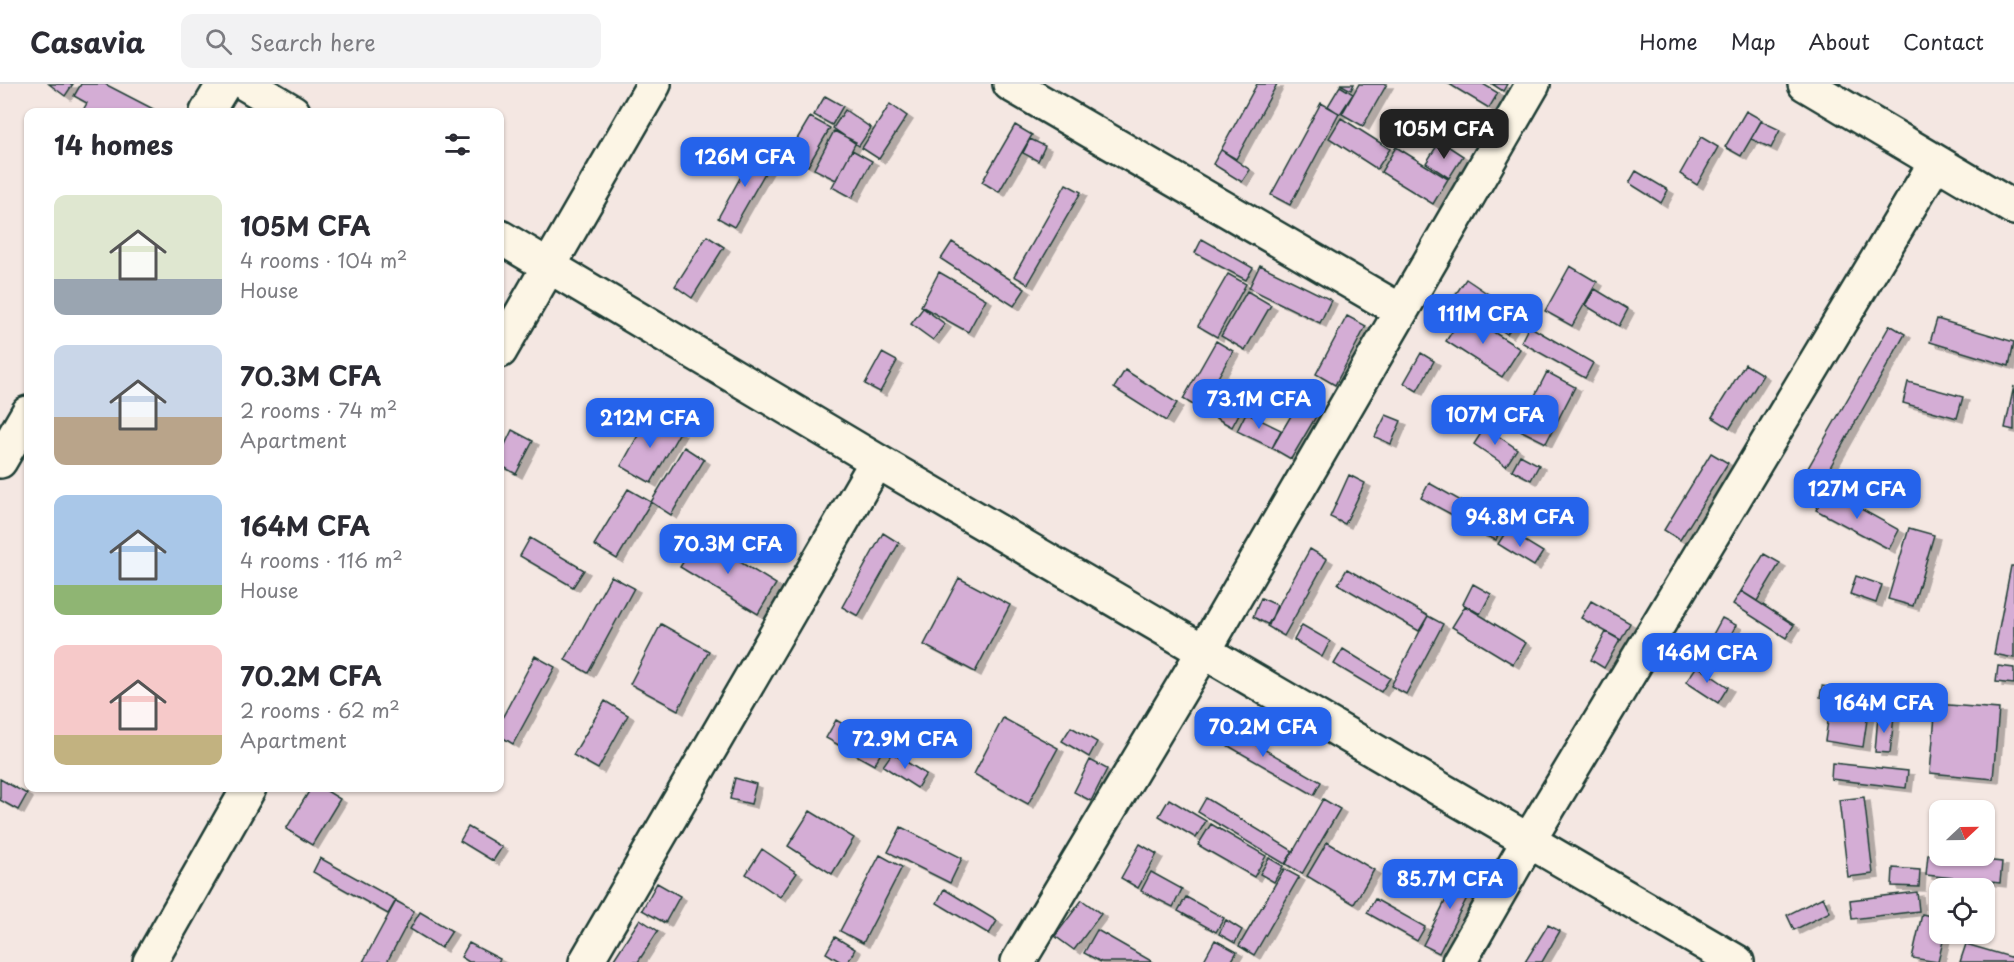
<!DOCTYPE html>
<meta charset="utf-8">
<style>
body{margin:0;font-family:"Playpen Sans",sans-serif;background:#f2f2f3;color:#2b2b33;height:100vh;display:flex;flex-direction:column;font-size:22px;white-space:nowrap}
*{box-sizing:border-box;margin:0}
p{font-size:20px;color:#7c7c81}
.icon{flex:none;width:33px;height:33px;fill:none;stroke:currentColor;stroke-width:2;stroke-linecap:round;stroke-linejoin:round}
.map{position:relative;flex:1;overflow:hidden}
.panel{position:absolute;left:24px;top:24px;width:480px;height:684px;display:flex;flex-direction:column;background:#fff;border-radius:12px;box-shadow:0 2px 4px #0004}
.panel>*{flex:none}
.needle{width:39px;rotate:68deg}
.tools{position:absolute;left:1929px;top:716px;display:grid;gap:12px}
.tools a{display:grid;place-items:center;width:66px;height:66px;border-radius:12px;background:#fff;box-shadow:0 2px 4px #0004;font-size:30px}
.price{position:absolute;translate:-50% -51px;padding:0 14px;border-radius:12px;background:#2563eb;color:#fff;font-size:20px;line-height:39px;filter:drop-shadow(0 2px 3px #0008)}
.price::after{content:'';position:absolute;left:50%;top:36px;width:18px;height:14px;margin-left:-9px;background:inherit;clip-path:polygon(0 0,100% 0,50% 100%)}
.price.current{background:#222;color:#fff}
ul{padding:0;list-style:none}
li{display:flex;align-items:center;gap:18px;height:150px;padding:0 30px}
li span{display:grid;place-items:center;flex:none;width:168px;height:120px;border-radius:12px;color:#555}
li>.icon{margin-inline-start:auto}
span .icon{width:72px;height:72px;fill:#fffc;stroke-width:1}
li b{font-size:26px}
h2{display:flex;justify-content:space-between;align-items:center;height:72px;padding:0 30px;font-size:26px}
header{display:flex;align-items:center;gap:36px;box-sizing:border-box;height:84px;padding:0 30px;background:#fff;border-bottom:2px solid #e1e1e2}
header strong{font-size:28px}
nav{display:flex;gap:33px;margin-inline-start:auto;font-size:21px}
.search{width:420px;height:54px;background:#f2f2f3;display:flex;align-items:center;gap:15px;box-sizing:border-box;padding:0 21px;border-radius:12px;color:#7c7c81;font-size:22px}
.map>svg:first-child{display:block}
.building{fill:#d4add5;stroke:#1f3d34;stroke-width:1.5;filter:url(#shadow)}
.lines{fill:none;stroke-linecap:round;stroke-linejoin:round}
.street-casing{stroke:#1f3d34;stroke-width:38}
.street{stroke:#fcf5e5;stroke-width:33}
</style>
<header>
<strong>Casavia</strong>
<div class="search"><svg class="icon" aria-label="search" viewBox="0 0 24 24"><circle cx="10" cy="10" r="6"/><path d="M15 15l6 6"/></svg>Search here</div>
<nav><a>Home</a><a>Map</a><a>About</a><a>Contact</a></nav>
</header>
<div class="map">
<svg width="2014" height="878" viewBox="0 0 2014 878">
<defs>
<filter id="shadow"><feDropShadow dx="6" dy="4" stdDeviation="0" flood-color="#0004"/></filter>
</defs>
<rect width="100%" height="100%" fill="#f4e7e2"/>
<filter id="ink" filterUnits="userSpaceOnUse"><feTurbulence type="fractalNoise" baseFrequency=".0167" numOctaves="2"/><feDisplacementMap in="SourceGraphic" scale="12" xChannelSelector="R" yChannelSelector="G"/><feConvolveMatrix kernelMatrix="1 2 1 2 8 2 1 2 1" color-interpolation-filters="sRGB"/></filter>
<g filter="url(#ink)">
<!-- building -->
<path class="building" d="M 49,0 L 73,0 L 65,12 Z
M 81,0 L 105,0 L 159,28 L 82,28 L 87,19 L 74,12 Z
M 1257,0 L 1277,0 L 1236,75 L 1221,66 Z
M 1340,0 L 1354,0 L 1351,6 Z
M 1359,0 L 1387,0 L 1363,42 L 1342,30 Z
M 1449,0 L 1483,0 L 1498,9 L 1489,24 Z
M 1492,0 L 1507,0 L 1503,7 Z
M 1340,2 L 1353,10 L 1340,30 L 1328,22 Z
M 825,12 L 843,22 L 832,41 L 814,31 Z
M 1321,19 L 1339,29 L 1290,121 L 1271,111 Z
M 890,20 L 907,32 L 879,75 L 862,64 Z
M 845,26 L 871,44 L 859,62 L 833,44 Z
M 1746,27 L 1762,36 L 1741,72 L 1725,63 Z
M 810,33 L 830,44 L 808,82 L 788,70 Z
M 1341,34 L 1390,65 L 1377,85 L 1329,54 Z
M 1761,37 L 1780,46 L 1771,64 L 1751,55 Z
M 1015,41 L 1032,51 L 999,108 L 982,98 Z
M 834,47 L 856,58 L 836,96 L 814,85 Z
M 1701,53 L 1718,63 L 1697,101 L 1680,90 Z
M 1030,55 L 1045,62 L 1038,77 L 1023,69 Z
M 1440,57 L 1463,72 L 1449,94 L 1426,79 Z
M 1396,63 L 1448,95 L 1433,120 L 1381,88 Z
M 756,65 L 773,75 L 734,143 L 718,134 Z
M 852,66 L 872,77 L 852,114 L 832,103 Z
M 1221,66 L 1250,86 L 1242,98 L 1213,80 Z
M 1636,87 L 1668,106 L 1661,119 L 1629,99 Z
M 1066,100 L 1081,108 L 1028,200 L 1014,192 Z
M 707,152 L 724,163 L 692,214 L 675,202 Z
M 1202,155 L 1253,184 L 1246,196 L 1195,169 Z
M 952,158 L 1025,205 L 1014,222 L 941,175 Z
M 1260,181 L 1331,216 L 1320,239 L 1249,204 Z
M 1570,182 L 1597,198 L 1572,242 L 1545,227 Z
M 939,188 L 986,215 L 968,248 L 921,222 Z
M 1228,190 L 1246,200 L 1217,253 L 1198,242 Z
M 1466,195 L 1519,231 L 1507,250 L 1453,214 Z
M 1595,205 L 1628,225 L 1619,242 L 1585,221 Z
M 1247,207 L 1271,221 L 1245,266 L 1221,252 Z
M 923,224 L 945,240 L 933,256 L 911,240 Z
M 1464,229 L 1520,265 L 1502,293 L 1446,257 Z
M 1347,232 L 1366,242 L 1335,301 L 1316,290 Z
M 1937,235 L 2014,258 L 2009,282 L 1930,258 Z
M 1890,241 L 1905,250 L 1820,401 L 1804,391 Z
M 1529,242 L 1593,279 L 1585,294 L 1521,258 Z
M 1216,257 L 1233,267 L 1200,325 L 1183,315 Z
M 882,269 L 897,277 L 880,308 L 865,300 Z
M 1421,269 L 1434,277 L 1417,307 L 1404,299 Z
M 1745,280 L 1763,291 L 1730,344 L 1712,333 Z
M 1125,286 L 1177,319 L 1166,337 L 1114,304 Z
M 1547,288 L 1575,303 L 1546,359 L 1518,345 Z
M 1908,298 L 1963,313 L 1957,334 L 1903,319 Z
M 2014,302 L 2014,346 L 2005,344 Z
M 1208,310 L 1240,328 L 1232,343 L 1200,325 Z
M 1302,313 L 1321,324 L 1291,375 L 1272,364 Z
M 1246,329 L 1281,346 L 1272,364 L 1237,347 Z
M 650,330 L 680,348 L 651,399 L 621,382 Z
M 1386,331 L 1401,337 L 1391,360 L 1375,353 Z
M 1485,343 L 1517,365 L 1506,382 L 1474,360 Z
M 512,346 L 533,357 L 516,390 L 500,381 L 500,371 Z
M 684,363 L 704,376 L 671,431 L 651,418 Z
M 1711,369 L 1728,379 L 1680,456 L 1664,446 Z
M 1520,371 L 1539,381 L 1531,396 L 1512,386 Z
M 1349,391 L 1365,399 L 1345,440 L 1330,433 Z
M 1429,399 L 1479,427 L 1471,441 L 1421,414 Z
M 628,405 L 651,418 L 617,475 L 594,461 Z
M 1827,406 L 1899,446 L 1889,465 L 1816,426 Z
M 1492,420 L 1508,426 L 1496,456 L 1480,449 Z
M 1909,444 L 1934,451 L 1913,522 L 1888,515 Z
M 1507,446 L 1543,468 L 1534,482 L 1498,460 Z
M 883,449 L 899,459 L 858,532 L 842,523 Z
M 699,453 L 776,500 L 758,530 L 680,483 Z
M 530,454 L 584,486 L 573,503 L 520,472 Z
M 1310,465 L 1327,475 L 1284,552 L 1267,542 Z
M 1764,470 L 1780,479 L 1757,517 L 1741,507 Z
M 2011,482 L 2014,482 L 2014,574 L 1994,570 Z
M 1347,485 L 1428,532 L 1419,547 L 1338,500 Z
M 611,492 L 634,504 L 588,589 L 565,576 Z
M 1856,492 L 1882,501 L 1876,519 L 1850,510 Z
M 959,494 L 1010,521 L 975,588 L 924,561 Z
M 1473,500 L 1491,510 L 1480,530 L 1463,520 Z
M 1741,507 L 1794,541 L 1786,554 L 1733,520 Z
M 1261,514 L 1277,521 L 1269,541 L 1253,533 Z
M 1591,517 L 1630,539 L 1621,556 L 1581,534 Z
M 1465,522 L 1526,559 L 1513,580 L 1452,543 Z
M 1428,532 L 1443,540 L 1406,610 L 1391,602 Z
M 1722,534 L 1736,541 L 1719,573 L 1705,565 Z
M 661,540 L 709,567 L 678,626 L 630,600 Z
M 1302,541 L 1330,557 L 1322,573 L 1294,556 Z
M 1606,548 L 1620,556 L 1604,584 L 1591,576 Z
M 1343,565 L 1390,594 L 1381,608 L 1334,580 Z
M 535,572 L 555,583 L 513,660 L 500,652 L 500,638 Z
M 1697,582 L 1728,603 L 1718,619 L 1686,598 Z
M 1998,582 L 2014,584 L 2014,600 L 1996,598 Z
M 1822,602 L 1890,613 L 1888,624 L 1820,613 Z
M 605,617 L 628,631 L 598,685 L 573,671 Z
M 1936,620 L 1999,625 L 1993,695 L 1930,689 Z
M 1830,624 L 1868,629 L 1863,663 L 1825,657 Z
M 1878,631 L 1894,633 L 1890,669 L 1875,668 Z
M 1003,634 L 1058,664 L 1028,720 L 974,690 Z
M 836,636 L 884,664 L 874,681 L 826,654 Z
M 1213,636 L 1321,698 L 1314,711 L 1206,649 Z
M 1071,643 L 1097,658 L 1089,673 L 1062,657 Z
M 892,669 L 926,690 L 917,704 L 883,682 Z
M 1090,676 L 1107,685 L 1091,717 L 1074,708 Z
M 1832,679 L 1908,687 L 1906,704 L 1831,695 Z
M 735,694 L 756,700 L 751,720 L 730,715 Z
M 0,695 L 27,710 L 18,726 L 0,716 Z
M 311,704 L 322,704 L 340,715 L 312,761 L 286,745 Z
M 1864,713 L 1873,790 L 1848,793 L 1839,716 Z
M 1206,714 L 1293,767 L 1285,780 L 1198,728 Z
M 1169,715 L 1206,737 L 1196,754 L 1159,732 Z
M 1323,715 L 1340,725 L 1302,790 L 1286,780 Z
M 810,727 L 854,754 L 832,790 L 788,762 Z
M 1211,740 L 1266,772 L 1254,793 L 1198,761 Z
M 468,743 L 502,763 L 493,777 L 460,757 Z
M 901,743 L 962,774 L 950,799 L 888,768 Z
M 1327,758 L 1374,786 L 1354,820 L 1307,792 Z
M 1140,760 L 1157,770 L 1138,804 L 1121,794 Z
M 762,765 L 797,789 L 780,813 L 746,790 Z
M 1928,770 L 2002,778 L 2000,799 L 1926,791 Z
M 880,771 L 902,783 L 863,859 L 840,847 Z
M 320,774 L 396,816 L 388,830 L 313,788 Z
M 1269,774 L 1283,782 L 1274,798 L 1260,790 Z
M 1462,784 L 1478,792 L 1439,869 L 1423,861 Z
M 1893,784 L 1920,786 L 1919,803 L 1892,802 Z
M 1284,785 L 1299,793 L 1254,871 L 1239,862 Z
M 1151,788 L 1182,805 L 1173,823 L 1141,807 Z
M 657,799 L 680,812 L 665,839 L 642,826 Z
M 944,805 L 997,837 L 989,850 L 937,819 Z
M 1917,808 L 1919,827 L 1852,835 L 1850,816 Z
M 1186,813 L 1224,834 L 1216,848 L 1178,827 Z
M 1823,813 L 1830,828 L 1794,846 L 1787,831 Z
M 1375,815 L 1425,843 L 1417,857 L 1367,829 Z
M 1082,816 L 1101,830 L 1074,866 L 1055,852 Z
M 396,817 L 414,827 L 387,878 L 363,878 Z
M 420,828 L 452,847 L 441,864 L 410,845 Z
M 1922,830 L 1940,834 L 1940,849 L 1945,849 L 1938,878 L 1912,874 Z
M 640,835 L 658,847 L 638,878 L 619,878 L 614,875 Z
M 1226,836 L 1242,846 L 1235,859 L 1219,850 Z
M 1548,841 L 1560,847 L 1542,878 L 1525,878 Z
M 1097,846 L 1153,878 L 1101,878 L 1084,869 Z
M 835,853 L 855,865 L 848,878 L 841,878 L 826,869 Z
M 1215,856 L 1237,868 L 1231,878 L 1203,878 Z
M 469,859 L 500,875 L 498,878 L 469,878 L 461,873 Z
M 1966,860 L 2014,874 L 2014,878 L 1960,878 Z"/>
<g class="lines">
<defs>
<path id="street" d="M 246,0 L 293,28
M 1010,0 L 1401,227
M 1805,0 L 2014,124
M 207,28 L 224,0
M 500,153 L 877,377 L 1737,878
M 500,267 L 654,0
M 0,377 L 28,329
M 150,878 L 249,704
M 586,878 L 877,377
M 1018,878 L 1204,567 L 1533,0
M 1459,878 L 1529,756 L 1936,78"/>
</defs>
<!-- street casing -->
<use href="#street" class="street-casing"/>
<!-- street -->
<use href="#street" class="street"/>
</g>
</g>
</svg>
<div class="tools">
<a><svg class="needle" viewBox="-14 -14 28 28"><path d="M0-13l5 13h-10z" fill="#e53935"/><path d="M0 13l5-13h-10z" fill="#7c7c81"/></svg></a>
<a><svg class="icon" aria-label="locate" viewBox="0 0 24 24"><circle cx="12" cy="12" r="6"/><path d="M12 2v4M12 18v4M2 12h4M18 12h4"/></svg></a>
</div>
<b class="price current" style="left:1444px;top:76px">105M CFA</b>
<b class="price" style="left:745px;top:104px">126M CFA</b>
<b class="price" style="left:1483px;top:261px">111M CFA</b>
<b class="price" style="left:1259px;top:346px">73.1M CFA</b>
<b class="price" style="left:1495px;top:362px">107M CFA</b>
<b class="price" style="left:650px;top:365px">212M CFA</b>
<b class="price" style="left:1857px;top:436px">127M CFA</b>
<b class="price" style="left:1520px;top:464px">94.8M CFA</b>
<b class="price" style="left:728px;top:491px">70.3M CFA</b>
<b class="price" style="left:1707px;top:600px">146M CFA</b>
<b class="price" style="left:1884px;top:650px">164M CFA</b>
<b class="price" style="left:1263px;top:674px">70.2M CFA</b>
<b class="price" style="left:905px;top:686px">72.9M CFA</b>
<b class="price" style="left:1450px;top:826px">85.7M CFA</b>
<section class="panel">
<h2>14 homes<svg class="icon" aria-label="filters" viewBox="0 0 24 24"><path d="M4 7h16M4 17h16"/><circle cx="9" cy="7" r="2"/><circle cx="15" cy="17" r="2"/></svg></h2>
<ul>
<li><span style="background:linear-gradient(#dfe7d0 70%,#9aa5b1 0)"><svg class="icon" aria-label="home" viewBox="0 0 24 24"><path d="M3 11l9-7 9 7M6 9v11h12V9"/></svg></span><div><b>105M CFA</b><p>4 rooms · 104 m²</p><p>House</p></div></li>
<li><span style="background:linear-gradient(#c9d6e8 60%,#b9a48a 0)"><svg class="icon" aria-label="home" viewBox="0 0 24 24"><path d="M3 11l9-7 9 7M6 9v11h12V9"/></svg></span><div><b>70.3M CFA</b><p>2 rooms · 74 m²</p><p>Apartment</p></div></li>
<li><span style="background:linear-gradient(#a9c7e8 75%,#8fb573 0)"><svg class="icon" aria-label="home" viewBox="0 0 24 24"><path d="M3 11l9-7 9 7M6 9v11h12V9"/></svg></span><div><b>164M CFA</b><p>4 rooms · 116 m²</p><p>House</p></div></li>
<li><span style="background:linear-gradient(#f6c9c9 75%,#c2b280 0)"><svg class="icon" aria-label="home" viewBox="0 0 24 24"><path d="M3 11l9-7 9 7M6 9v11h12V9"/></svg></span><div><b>70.2M CFA</b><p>2 rooms · 62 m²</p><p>Apartment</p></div></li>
</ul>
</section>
</div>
